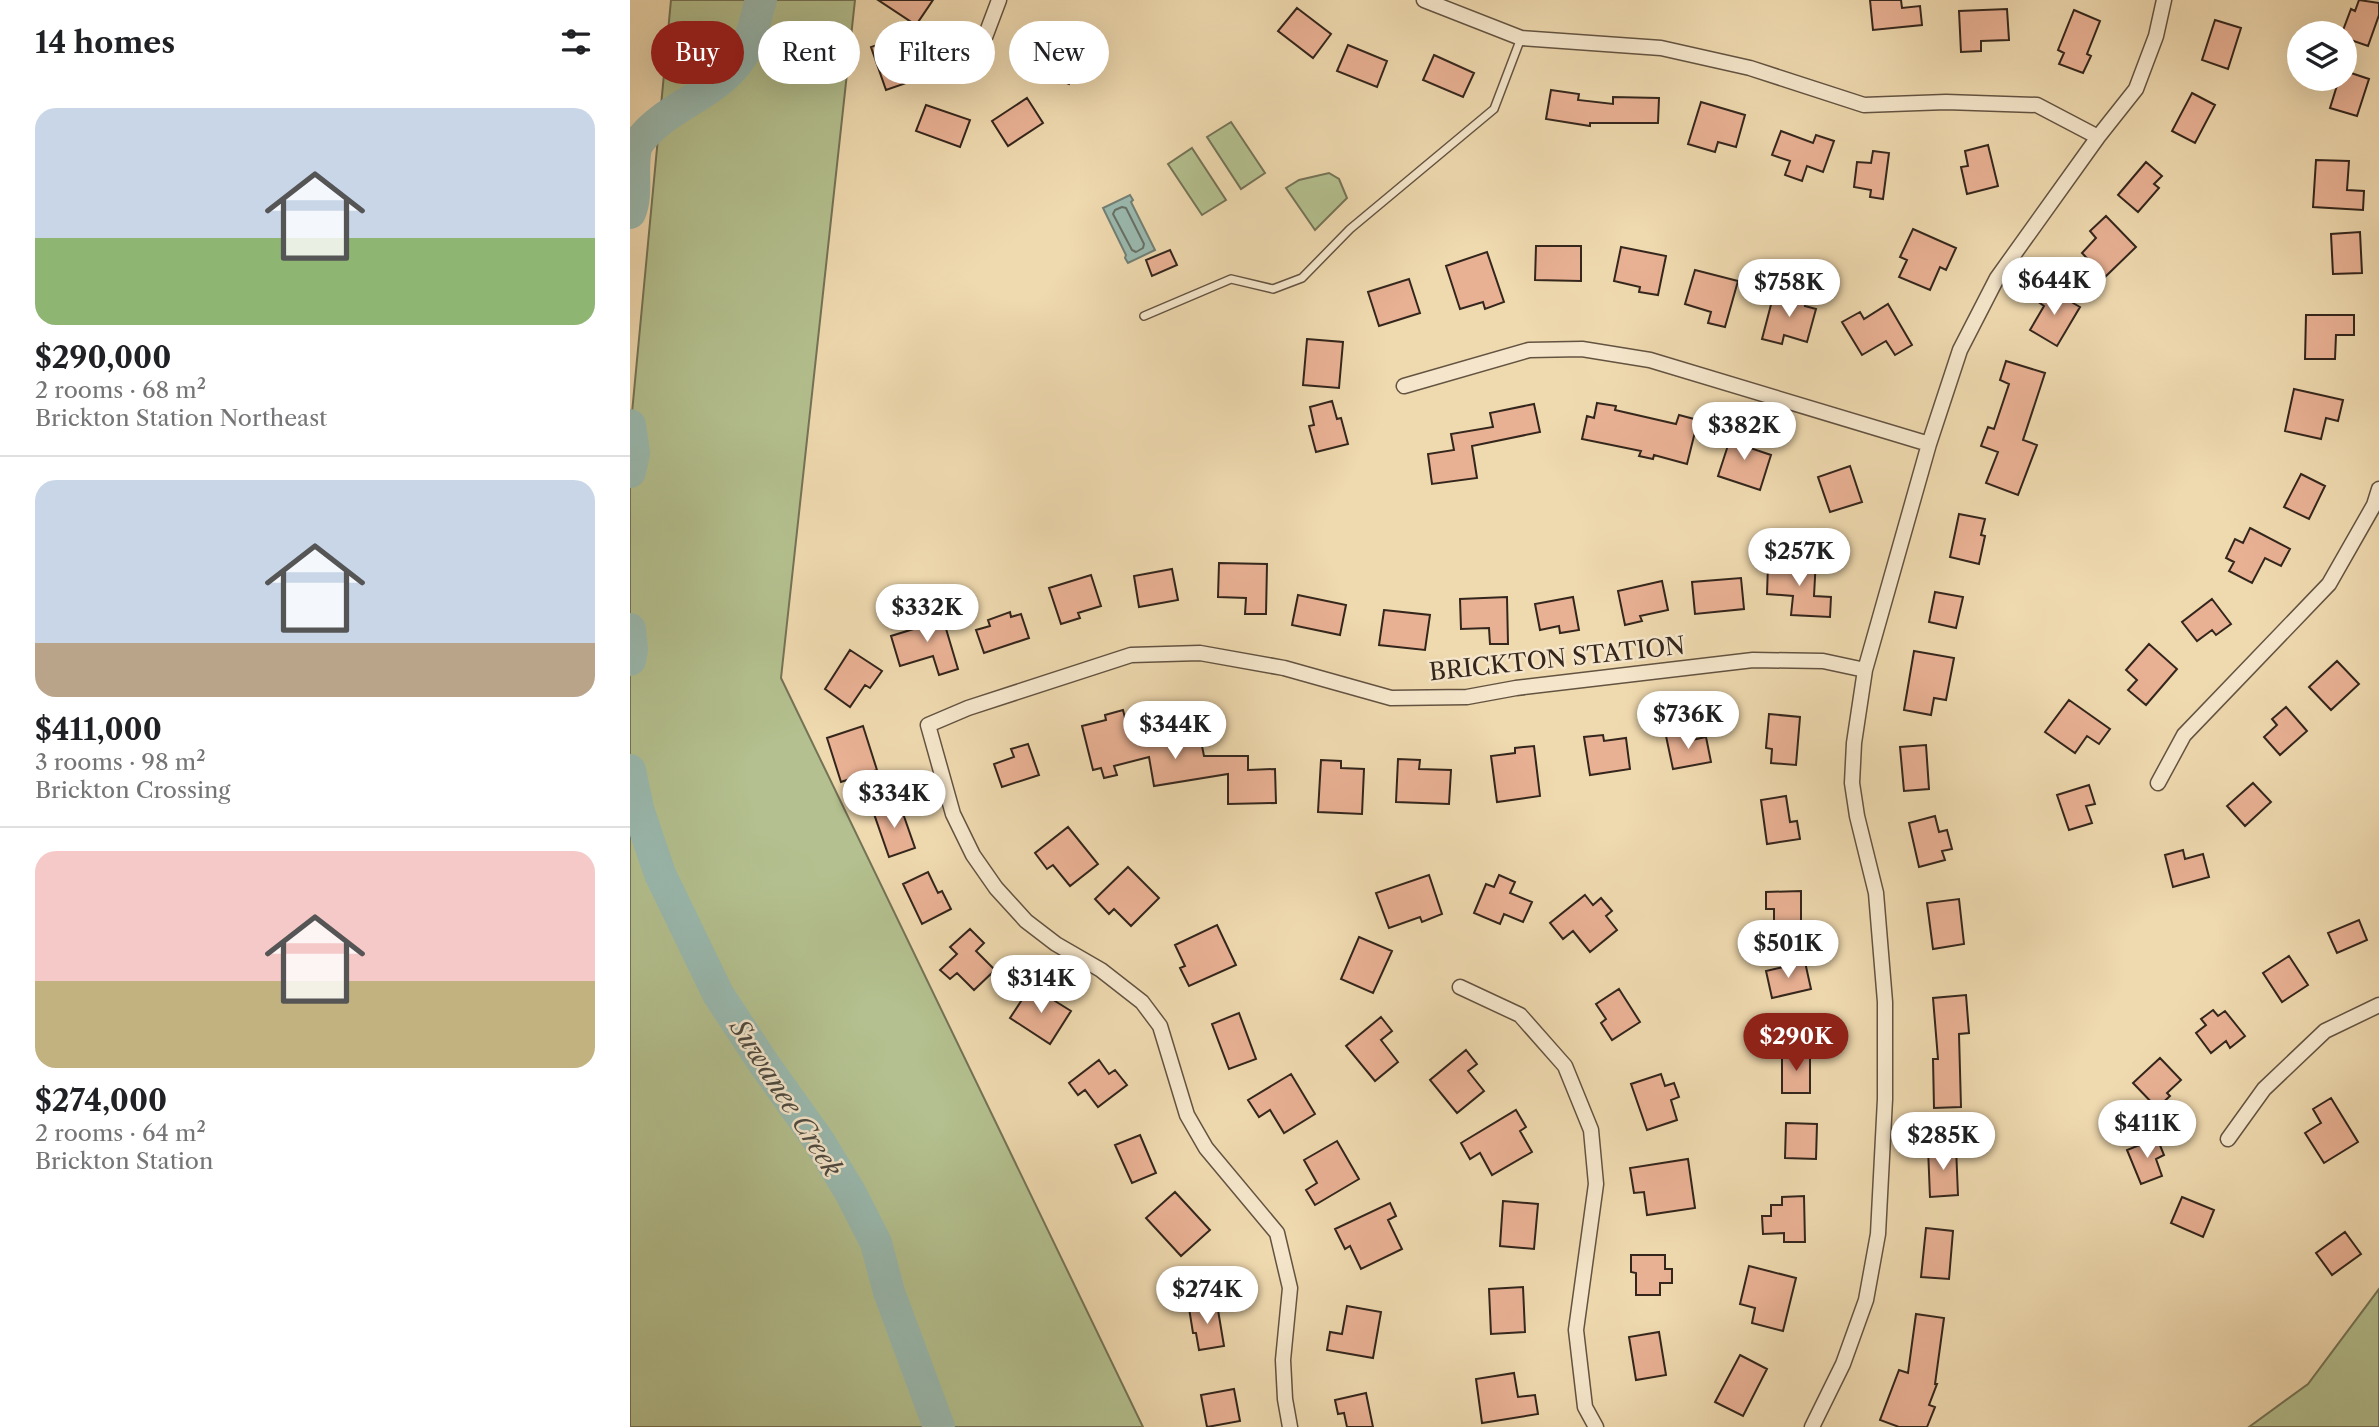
<!DOCTYPE html>
<meta charset="utf-8">
<style>
body{margin:0;font-family:"Libre Caslon Text",serif;background:#f2f2f2;color:#202124;height:100vh;display:flex;flex-direction:column;font-size:26px;white-space:nowrap}
*{box-sizing:border-box;margin:0}
p{font-size:23px;color:#757577}
.icon{flex:none;width:38px;height:38px;fill:none;stroke:currentColor;stroke-width:2;stroke-linecap:round;stroke-linejoin:round}
.map{position:relative;flex:1;overflow:hidden}
.side{display:flex;flex-direction:column;background:#fff;width:630px}
.side>*{flex:none}
.banner{position:absolute;left:21px;top:21px;width:665px;height:63px;display:flex;gap:14px}
.controls{position:absolute;left:1657px;top:21px;display:grid;gap:14px}
.controls a{display:grid;place-items:center;width:70px;height:70px;border-radius:50%;background:#fff;box-shadow:0 7px 28px #0002;font-size:35px}
.price{position:absolute;translate:-50% -60px;padding:0 16px;border-radius:24px;background:#fff;color:#222;font-size:23px;line-height:46px;filter:drop-shadow(0 2px 4px #0008)}
.price::after{content:'';position:absolute;left:50%;top:42px;width:21px;height:16px;margin-left:-10px;background:inherit;clip-path:polygon(0 0,100% 0,50% 100%)}
.price.on{background:#8f2418;color:#fff}
ul{padding:0;list-style:none}
li{display:grid;align-content:center;gap:14px;height:371px;padding:0 35px}
li+li{border-top:2px solid #e0e0e0}
li span{display:grid;place-items:center;height:217px;border-radius:21px;color:#555}
li>.icon{margin-inline-start:auto}
span .icon{width:126px;height:126px;fill:#fffc;stroke-width:1}
li b{font-size:30px}
h2{display:flex;justify-content:space-between;align-items:center;height:84px;padding:0 35px;font-size:30px}
.tag{padding:0 24px;border-radius:32px;background:#fff;box-shadow:0 7px 28px #0002;font-size:24px;line-height:63px}
.tag.on{background:#8f2418;color:#fff}
main{display:flex;flex:1;min-height:0}
.map>svg:first-child{display:block}
.green{fill:#b4c08f;stroke:#747356;stroke-width:2}
.water{fill:#9abab0;stroke:#717f75;stroke-width:2}
.lines{fill:none;stroke-linecap:round;stroke-linejoin:round}
.shore{stroke:#677066;stroke-width:2}
.river{stroke:#9abab0;stroke-width:32}
.building{fill:#e9b194;stroke:#34261c;stroke-width:2}
.lane-casing{stroke:#635341;stroke-width:10}
.street-casing{stroke:#635341;stroke-width:17}
.lane{stroke:#f5e6cb;stroke-width:7}
.street{stroke:#f5e6cb;stroke-width:14}
.labels{text-anchor:middle;stroke-width:5;stroke-linejoin:round;paint-order:stroke}
.street-label{font-size:24px;fill:#34261c;stroke:#f5e6cb}
.water-label{font-size:26px;font-style:italic;fill:#4e4b41;stroke:#f5e6cb}
</style>
<main>
<section class="side">
<h2>14 homes<svg class="icon" aria-label="filters" viewBox="0 0 24 24"><path d="M4 7h16M4 17h16"/><circle cx="9" cy="7" r="2"/><circle cx="15" cy="17" r="2"/></svg></h2>
<ul>
<li><span style="background:linear-gradient(#c9d6e8 60%,#8fb573 0)"><svg class="icon" aria-label="home" viewBox="0 0 24 24"><path d="M3 11l9-7 9 7M6 9v11h12V9"/></svg></span><div><b>$290,000</b><p>2 rooms · 68 m²</p><p>Brickton Station Northeast</p></div></li>
<li><span style="background:linear-gradient(#c9d6e8 75%,#b9a48a 0)"><svg class="icon" aria-label="home" viewBox="0 0 24 24"><path d="M3 11l9-7 9 7M6 9v11h12V9"/></svg></span><div><b>$411,000</b><p>3 rooms · 98 m²</p><p>Brickton Crossing</p></div></li>
<li><span style="background:linear-gradient(#f6c9c9 60%,#c2b280 0)"><svg class="icon" aria-label="home" viewBox="0 0 24 24"><path d="M3 11l9-7 9 7M6 9v11h12V9"/></svg></span><div><b>$274,000</b><p>2 rooms · 64 m²</p><p>Brickton Station</p></div></li>
</ul>
</section>
<div class="map">
<svg width="1749" height="1427" viewBox="0 0 1749 1427">
<rect width="100%" height="100%" fill="#efd9af"/>
<filter id="stains"><feTurbulence type="fractalNoise" baseFrequency=".00286" numOctaves="4"/><feColorMatrix values="0 0 0 0 .2 0 0 0 0 .09 0 0 0 0 .02 0 0 0 .5 -.17"/></filter>
<radialGradient id="worn" r=".72"><stop offset=".6" stop-color="#630" stop-opacity="0"/><stop offset="1" stop-color="#630" stop-opacity=".3"/></radialGradient>
<!-- green -->
<path class="green" d="M 41,0 L 225,0 L 151,678 L 513,1427 L 0,1427 L 0,434 Z
M 601,122 L 635,173 L 611,189 L 577,137 Z
M 562,148 L 596,200 L 572,215 L 538,164 Z
M 699,173 L 709,179 L 717,198 L 685,230 L 656,188 L 669,180 Z
M 1749,1289 L 1749,1427 L 1619,1427 L 1678,1384 Z"/>
<!-- water -->
<path class="water" d="M 500,195 L 503,200 L 501,202 L 525,250 L 498,263 L 495,258 L 496,255 L 473,208 Z"/>
<g class="lines">
<!-- shore -->
<path class="shore" d="M 492,207 L 496,208 L 514,244 L 513,248 L 506,252 L 502,250 L 483,214 L 485,210 Z"/>
<!-- river -->
<path class="river" d="M 0,213 C 9,192 0,165 7,145 C 33,105 92,95 115,51 C 122,38 126,15 131,0
M 0,425 L 4,453 L 0,472
M 0,629 L 2,650 L 0,660
M 0,770 L 8,809 L 30,874 L 88,994 L 134,1064 L 189,1141 L 220,1192 L 246,1243 L 259,1292 L 309,1427"/>
</g>
<!-- building -->
<path class="building" d="M 248,0 L 303,0 L 286,25 Z
M 1240,0 L 1271,0 L 1272,8 L 1290,6 L 1292,25 L 1243,30 Z
M 1729,0 L 1749,3 L 1749,15 L 1738,46 L 1715,38 L 1715,33 L 1712,33 L 1721,9 L 1725,11 Z
M 667,8 L 701,34 L 683,58 L 648,31 Z
M 1377,9 L 1379,40 L 1351,41 L 1351,51 L 1331,52 L 1329,11 Z
M 1444,10 L 1470,21 L 1457,54 L 1461,56 L 1453,73 L 1429,64 L 1434,53 L 1428,50 Z
M 1585,20 L 1611,28 L 1598,69 L 1572,60 Z
M 419,31 L 454,46 L 439,84 L 412,73 L 420,53 L 412,50 Z
M 270,37 L 285,80 L 256,90 L 241,47 Z
M 718,45 L 757,61 L 747,87 L 707,71 Z
M 804,55 L 844,73 L 833,97 L 793,80 Z
M 1715,71 L 1739,79 L 1727,116 L 1700,108 L 1709,79 L 1715,79 Z
M 921,90 L 949,94 L 948,100 L 983,104 L 983,97 L 1029,98 L 1028,123 L 960,123 L 960,126 L 916,119 Z
M 1562,93 L 1585,105 L 1565,143 L 1542,131 Z
M 397,98 L 413,123 L 378,146 L 362,121 Z
M 1071,102 L 1115,115 L 1106,147 L 1088,142 L 1085,152 L 1058,144 Z
M 296,105 L 340,120 L 330,147 L 286,131 Z
M 1151,131 L 1183,143 L 1186,135 L 1204,141 L 1193,172 L 1177,166 L 1172,181 L 1155,175 L 1160,161 L 1142,155 Z
M 1358,145 L 1368,186 L 1337,194 L 1331,167 L 1338,166 L 1335,151 Z
M 1243,151 L 1259,153 L 1253,199 L 1240,197 L 1241,190 L 1224,187 L 1227,162 L 1241,163 Z
M 1686,160 L 1719,161 L 1717,190 L 1734,191 L 1733,210 L 1683,207 Z
M 1516,162 L 1532,176 L 1524,184 L 1529,188 L 1508,212 L 1488,195 Z
M 1476,216 L 1506,247 L 1475,277 L 1452,253 L 1466,238 L 1460,231 Z
M 1283,229 L 1326,248 L 1316,270 L 1310,267 L 1300,290 L 1269,277 L 1277,260 L 1270,257 Z
M 1730,232 L 1732,273 L 1703,274 L 1701,234 Z
M 906,246 L 951,246 L 951,281 L 905,280 Z
M 991,247 L 1036,256 L 1028,295 L 1009,292 L 1010,287 L 984,281 Z
M 540,250 L 547,265 L 522,276 L 516,260 Z
M 857,252 L 874,302 L 855,309 L 853,302 L 830,309 L 816,266 Z
M 1065,270 L 1108,281 L 1095,327 L 1078,323 L 1081,312 L 1055,304 Z
M 779,279 L 790,313 L 749,326 L 738,292 Z
M 1415,287 L 1450,307 L 1427,346 L 1400,330 L 1414,306 L 1407,301 Z
M 1163,291 L 1178,295 L 1175,306 L 1186,309 L 1177,342 L 1154,335 L 1152,344 L 1132,339 L 1143,297 L 1160,302 Z
M 1258,304 L 1282,345 L 1265,355 L 1256,341 L 1232,355 L 1212,322 L 1230,312 L 1234,319 Z
M 1676,315 L 1724,315 L 1724,335 L 1706,335 L 1705,359 L 1675,359 Z
M 677,339 L 713,342 L 709,388 L 673,385 Z
M 1376,361 L 1415,373 L 1393,440 L 1407,445 L 1388,495 L 1356,483 L 1368,452 L 1351,446 L 1358,427 L 1364,429 L 1379,384 L 1370,380 Z
M 1664,389 L 1713,400 L 1708,421 L 1696,418 L 1691,439 L 1655,431 Z
M 702,401 L 707,419 L 711,418 L 718,444 L 686,452 L 679,426 L 684,425 L 680,407 Z
M 967,403 L 986,406 L 985,410 L 1046,424 L 1049,415 L 1068,420 L 1057,464 L 1024,455 L 1023,459 L 1009,456 L 1011,451 L 952,439 L 957,416 L 964,418 Z
M 904,404 L 910,432 L 842,446 L 847,478 L 802,484 L 798,454 L 824,450 L 821,434 L 863,427 L 860,413 Z
M 1103,430 L 1121,436 L 1117,447 L 1141,455 L 1130,490 L 1088,476 Z
M 1220,466 L 1232,502 L 1200,512 L 1188,477 Z
M 1671,474 L 1695,486 L 1679,519 L 1654,507 Z
M 1329,514 L 1355,519 L 1351,535 L 1355,536 L 1349,564 L 1320,557 Z
M 1620,528 L 1660,549 L 1651,566 L 1635,558 L 1622,583 L 1599,571 L 1604,562 L 1596,558 L 1605,539 L 1613,543 Z
M 1165,558 L 1186,559 L 1184,596 L 1201,597 L 1200,617 L 1161,615 L 1163,596 L 1137,594 L 1138,565 L 1164,567 Z
M 589,563 L 637,564 L 636,614 L 615,614 L 616,598 L 588,597 Z
M 542,569 L 548,600 L 509,607 L 504,576 Z
M 461,575 L 471,606 L 448,613 L 450,618 L 431,624 L 419,588 Z
M 1111,578 L 1114,609 L 1065,614 L 1062,582 Z
M 1032,581 L 1038,610 L 1010,616 L 1012,621 L 995,625 L 988,591 Z
M 1305,592 L 1333,597 L 1326,628 L 1299,622 Z
M 668,595 L 716,605 L 710,635 L 662,625 Z
M 877,597 L 878,644 L 860,644 L 859,628 L 831,629 L 830,599 Z
M 943,597 L 949,630 L 930,633 L 929,626 L 910,630 L 905,604 Z
M 1582,599 L 1601,624 L 1586,635 L 1582,630 L 1567,641 L 1552,622 Z
M 754,610 L 800,615 L 795,650 L 749,645 Z
M 311,612 L 328,669 L 309,675 L 303,656 L 270,666 L 261,636 L 290,627 L 288,619 Z
M 380,612 L 381,617 L 391,614 L 399,638 L 354,653 L 346,630 L 360,626 L 358,620 Z
M 1519,644 L 1547,669 L 1516,705 L 1498,690 L 1507,680 L 1496,670 Z
M 220,650 L 252,671 L 240,688 L 235,685 L 220,707 L 195,689 Z
M 1284,651 L 1324,658 L 1316,700 L 1304,698 L 1301,715 L 1274,710 Z
M 1707,661 L 1729,684 L 1701,710 L 1679,687 Z
M 1439,700 L 1480,729 L 1469,744 L 1457,736 L 1445,753 L 1415,732 Z
M 1656,707 L 1677,731 L 1650,755 L 1634,737 L 1647,725 L 1642,719 Z
M 493,710 L 500,737 L 540,731 L 542,746 L 571,741 L 574,756 L 618,756 L 618,770 L 645,769 L 646,803 L 598,804 L 598,774 L 524,786 L 519,757 L 484,766 L 487,775 L 474,778 L 471,768 L 463,770 L 452,726 L 476,720 L 475,715 Z
M 1139,714 L 1170,717 L 1166,765 L 1141,763 L 1142,749 L 1136,748 Z
M 233,726 L 247,770 L 211,782 L 197,738 Z
M 1056,732 L 1057,741 L 1076,737 L 1081,762 L 1043,769 L 1036,736 Z
M 973,735 L 974,741 L 996,738 L 1000,769 L 960,775 L 954,737 Z
M 398,744 L 409,775 L 372,787 L 364,764 L 384,757 L 381,749 Z
M 1296,745 L 1299,789 L 1274,791 L 1270,747 Z
M 904,746 L 910,796 L 867,802 L 861,756 L 885,753 L 885,748 Z
M 768,759 L 790,760 L 789,769 L 821,770 L 819,804 L 766,802 Z
M 691,760 L 711,761 L 711,768 L 734,769 L 732,814 L 688,812 Z
M 1623,783 L 1641,802 L 1615,826 L 1597,806 Z
M 1459,785 L 1465,804 L 1456,806 L 1462,823 L 1439,830 L 1427,795 Z
M 1156,796 L 1160,822 L 1167,821 L 1170,839 L 1137,844 L 1131,800 Z
M 269,802 L 285,848 L 259,857 L 243,811 Z
M 1305,816 L 1309,832 L 1317,830 L 1322,849 L 1312,851 L 1315,860 L 1289,867 L 1279,823 Z
M 438,827 L 468,864 L 440,886 L 423,865 L 417,869 L 405,853 Z
M 1553,850 L 1555,859 L 1573,854 L 1579,877 L 1543,887 L 1535,855 Z
M 498,867 L 529,898 L 501,926 L 484,909 L 479,914 L 465,899 Z
M 298,872 L 308,893 L 312,891 L 321,909 L 292,924 L 273,884 Z
M 799,875 L 812,914 L 792,922 L 790,917 L 759,928 L 746,893 Z
M 869,875 L 885,882 L 880,893 L 902,902 L 893,922 L 874,914 L 870,924 L 844,913 L 856,884 L 864,887 Z
M 1171,891 L 1171,935 L 1144,935 L 1144,909 L 1136,909 L 1136,892 Z
M 955,895 L 963,905 L 971,898 L 982,911 L 976,916 L 987,930 L 960,952 L 943,931 L 933,939 L 920,923 Z
M 1329,899 L 1334,944 L 1303,949 L 1297,903 Z
M 1729,920 L 1737,940 L 1707,953 L 1698,933 Z
M 587,925 L 606,965 L 559,986 L 550,968 L 555,966 L 545,945 Z
M 340,929 L 354,943 L 346,951 L 365,970 L 344,990 L 327,973 L 320,979 L 310,970 L 327,954 L 320,947 Z
M 729,937 L 762,951 L 743,993 L 711,979 Z
M 1659,956 L 1678,985 L 1652,1002 L 1633,973 Z
M 1175,962 L 1181,989 L 1142,998 L 1136,971 Z
M 401,986 L 441,1011 L 420,1044 L 380,1018 Z
M 989,989 L 1010,1022 L 982,1040 L 971,1023 L 976,1019 L 966,1004 Z
M 1336,995 L 1339,1033 L 1329,1034 L 1331,1107 L 1304,1108 L 1303,1059 L 1308,1059 L 1303,998 Z
M 1583,1010 L 1588,1016 L 1595,1011 L 1615,1036 L 1600,1048 L 1596,1041 L 1581,1053 L 1566,1033 L 1576,1025 L 1571,1019 Z
M 609,1013 L 626,1059 L 599,1069 L 582,1024 Z
M 751,1017 L 762,1031 L 751,1040 L 768,1062 L 745,1081 L 716,1046 Z
M 836,1050 L 847,1064 L 838,1071 L 854,1091 L 827,1113 L 800,1080 Z
M 1152,1053 L 1180,1053 L 1180,1093 L 1152,1093 Z
M 1530,1058 L 1551,1080 L 1537,1093 L 1540,1096 L 1527,1108 L 1503,1083 Z
M 469,1060 L 479,1074 L 485,1070 L 497,1085 L 468,1107 L 455,1090 L 448,1095 L 439,1083 Z
M 661,1074 L 685,1114 L 654,1133 L 640,1110 L 629,1117 L 618,1100 Z
M 1031,1074 L 1035,1086 L 1044,1083 L 1049,1097 L 1041,1100 L 1047,1120 L 1017,1130 L 1001,1084 Z
M 1701,1098 L 1728,1142 L 1694,1163 L 1675,1133 L 1691,1123 L 1683,1109 Z
M 886,1110 L 896,1127 L 890,1131 L 902,1152 L 862,1175 L 850,1153 L 840,1159 L 831,1143 Z
M 1156,1123 L 1187,1124 L 1186,1159 L 1155,1158 Z
M 510,1135 L 526,1173 L 502,1183 L 485,1145 Z
M 1527,1138 L 1534,1155 L 1526,1159 L 1532,1176 L 1511,1184 L 1497,1150 Z
M 707,1141 L 729,1179 L 685,1205 L 676,1190 L 687,1183 L 674,1160 Z
M 1326,1147 L 1328,1195 L 1300,1197 L 1298,1148 Z
M 1058,1159 L 1065,1208 L 1017,1215 L 1014,1192 L 1004,1193 L 1000,1168 Z
M 545,1192 L 580,1230 L 551,1256 L 516,1218 Z
M 1174,1196 L 1175,1242 L 1154,1242 L 1154,1233 L 1133,1234 L 1132,1216 L 1141,1216 L 1141,1205 L 1152,1205 L 1152,1197 Z
M 1552,1197 L 1584,1210 L 1573,1237 L 1541,1223 Z
M 873,1201 L 908,1204 L 904,1249 L 870,1246 Z
M 760,1203 L 766,1216 L 758,1220 L 772,1249 L 731,1269 L 720,1246 L 715,1249 L 705,1229 Z
M 1296,1228 L 1323,1231 L 1319,1279 L 1291,1277 Z
M 1715,1232 L 1731,1254 L 1702,1275 L 1686,1253 Z
M 1001,1255 L 1035,1255 L 1035,1269 L 1042,1269 L 1042,1283 L 1030,1283 L 1030,1295 L 1006,1295 L 1006,1273 L 1001,1272 Z
M 1119,1266 L 1166,1278 L 1153,1331 L 1122,1323 L 1125,1308 L 1110,1304 Z
M 893,1287 L 895,1332 L 861,1334 L 859,1289 Z
M 587,1304 L 594,1346 L 569,1350 L 566,1333 L 563,1333 L 559,1308 Z
M 717,1306 L 751,1312 L 743,1358 L 697,1350 L 700,1332 L 712,1334 Z
M 1286,1314 L 1314,1318 L 1305,1384 L 1307,1384 L 1299,1405 L 1305,1407 L 1297,1427 L 1269,1427 L 1250,1420 L 1269,1370 L 1278,1373 Z
M 1029,1332 L 1036,1375 L 1006,1380 L 999,1337 Z
M 1110,1355 L 1137,1369 L 1113,1416 L 1085,1402 Z
M 884,1373 L 888,1397 L 905,1395 L 908,1414 L 852,1423 L 846,1379 Z
M 604,1389 L 610,1421 L 577,1427 L 571,1395 Z
M 736,1393 L 743,1427 L 717,1427 L 714,1413 L 708,1414 L 705,1400 Z"/>
<g class="lines">
<defs>
<path id="lane" d="M 514,316 L 601,279 L 643,289 L 672,278 L 720,229 L 864,109 L 891,38"/>
<path id="street" d="M 794,0 L 891,38 L 1031,48 L 1120,68 L 1234,105 L 1316,102 L 1407,105 L 1468,137
M 346,61 L 369,0
M 774,386 L 899,350 L 952,349 L 1020,360 L 1299,444
M 1528,783 L 1554,735 L 1699,584 L 1744,505 L 1749,489
M 830,987 L 890,1015 L 935,1066 L 961,1130 L 966,1184 L 946,1330 L 955,1407 L 966,1427
M 1598,1139 L 1634,1089 L 1695,1031 L 1749,1005
M 660,1427 L 655,1399 L 653,1360 L 660,1288 L 647,1233 L 576,1148 L 557,1115 L 530,1026 L 512,1002 L 471,970 L 426,944 L 396,921 L 366,888 L 343,855 L 323,814 L 298,725 L 338,708 L 501,655 L 570,653 L 654,668 L 761,698 L 837,697 L 886,688 L 1123,660 L 1193,661 L 1235,670
M 1182,1427 L 1213,1364 L 1236,1300 L 1248,1234 L 1255,1099 L 1255,1002 L 1246,893 L 1227,816 L 1222,783 L 1224,743 L 1235,670 L 1299,444 L 1330,350 L 1367,278 L 1468,137 L 1506,89 L 1526,36 L 1534,0"/>
</defs>
<!-- lane casing -->
<use href="#lane" class="lane-casing"/>
<!-- street casing -->
<use href="#street" class="street-casing"/>
<!-- lane -->
<use href="#lane" class="lane"/>
<!-- street -->
<use href="#street" class="street"/>
</g>
<g class="labels">
<!-- street labels -->
<g class="street-label">
<text transform="translate(927 659) rotate(-6)" y="8">BRICKTON STATION</text>
</g>
<!-- water labels -->
<g class="water-label">
<text transform="translate(156 1098) rotate(57)" y="9">Suwanee Creek</text>
</g>
</g>
<rect width="100%" height="100%" filter="url(#stains)"/>
<rect width="100%" height="100%" fill="url(#worn)"/>
</svg>
<div class="controls">
<a><svg class="icon" aria-label="layers" viewBox="0 0 24 24"><path d="M12 4l9 5-9 5-9-5zM3 14l9 5 9-5"/></svg></a>
</div>
<b class="price" style="left:1424px;top:317px">$644K</b>
<b class="price" style="left:1159px;top:319px">$758K</b>
<b class="price" style="left:1114px;top:462px">$382K</b>
<b class="price" style="left:1169px;top:588px">$257K</b>
<b class="price" style="left:297px;top:644px">$332K</b>
<b class="price" style="left:1058px;top:751px">$736K</b>
<b class="price" style="left:545px;top:761px">$344K</b>
<b class="price" style="left:264px;top:830px">$334K</b>
<b class="price" style="left:1158px;top:980px">$501K</b>
<b class="price" style="left:411px;top:1015px">$314K</b>
<b class="price on" style="left:1166px;top:1073px">$290K</b>
<b class="price" style="left:1517px;top:1160px">$411K</b>
<b class="price" style="left:1313px;top:1172px">$285K</b>
<b class="price" style="left:577px;top:1326px">$274K</b>
<div class="banner">
<a class="tag on">Buy</a>
<a class="tag">Rent</a>
<a class="tag">Filters</a>
<a class="tag">New</a>
</div>
</div>
</main>
